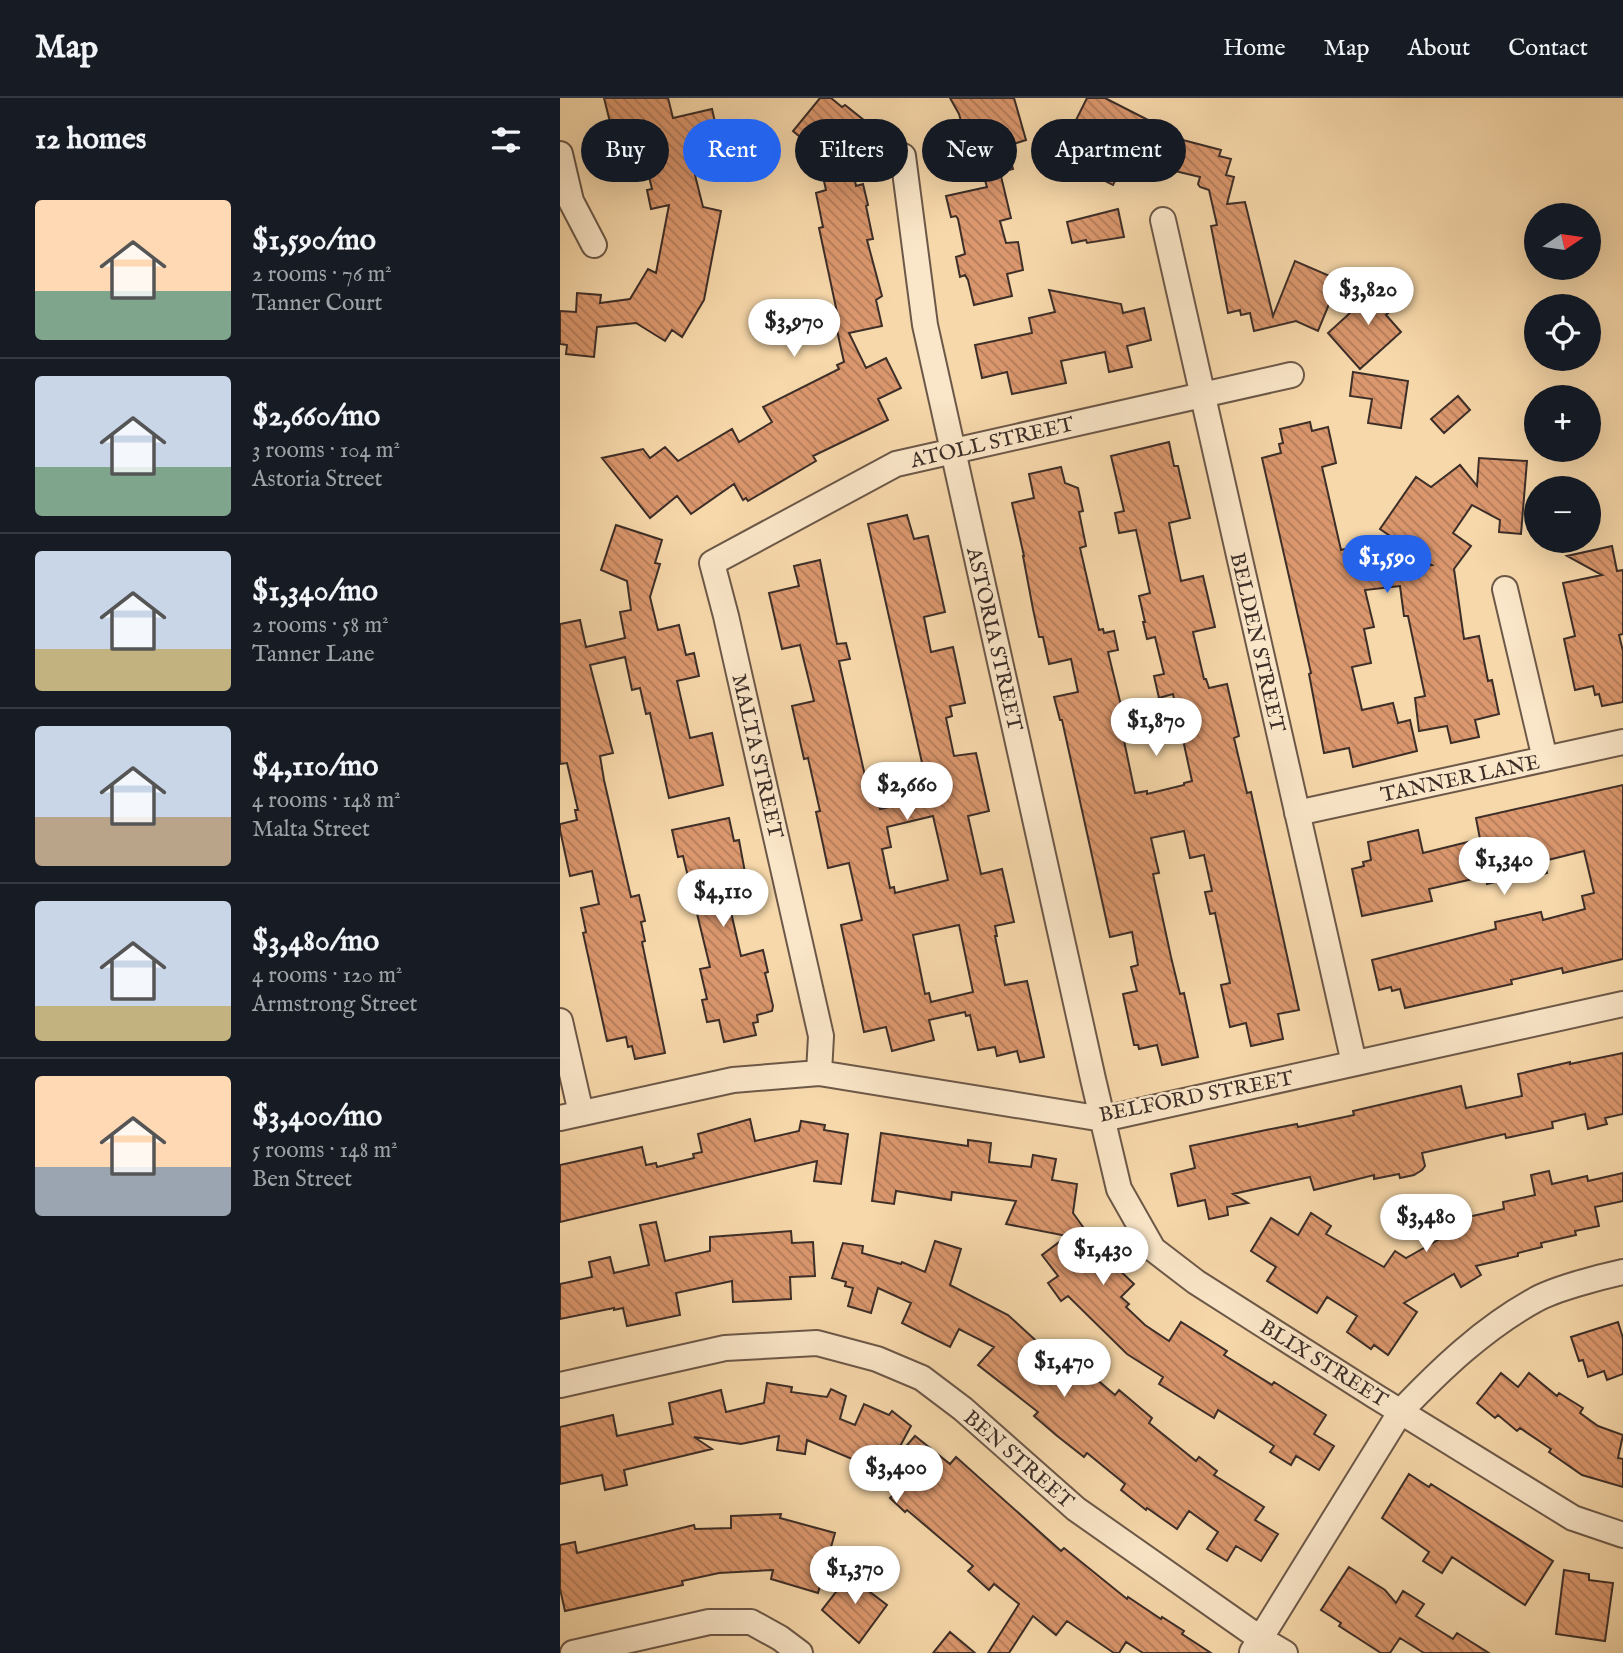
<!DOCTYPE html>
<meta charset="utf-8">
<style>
body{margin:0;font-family:"IM FELL English",serif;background:#20242c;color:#f1f3f6;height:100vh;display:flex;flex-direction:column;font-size:26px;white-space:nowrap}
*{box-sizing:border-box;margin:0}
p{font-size:23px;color:#9ea1a6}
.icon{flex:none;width:38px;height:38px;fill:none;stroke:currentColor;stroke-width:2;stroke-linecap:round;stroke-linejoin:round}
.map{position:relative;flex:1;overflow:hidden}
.drawer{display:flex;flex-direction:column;background:#171b24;width:560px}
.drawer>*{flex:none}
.top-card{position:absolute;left:21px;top:21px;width:665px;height:63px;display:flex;gap:14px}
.needle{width:46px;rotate:77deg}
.tools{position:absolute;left:964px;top:105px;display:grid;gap:14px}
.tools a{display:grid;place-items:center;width:77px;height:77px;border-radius:50%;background:#171b24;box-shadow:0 7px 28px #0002;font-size:35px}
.price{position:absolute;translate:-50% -60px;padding:0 16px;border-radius:24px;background:#fff;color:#222;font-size:23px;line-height:46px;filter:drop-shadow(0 2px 4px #0008)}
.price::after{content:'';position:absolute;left:50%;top:42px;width:21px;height:16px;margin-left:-10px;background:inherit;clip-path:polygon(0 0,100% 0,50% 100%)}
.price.on{background:#2563eb;color:#fff}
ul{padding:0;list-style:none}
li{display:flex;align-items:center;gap:21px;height:175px;padding:0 35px}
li+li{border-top:2px solid #363941}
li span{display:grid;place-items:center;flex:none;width:196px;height:140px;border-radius:7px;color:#555}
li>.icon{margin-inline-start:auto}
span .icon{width:84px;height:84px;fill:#fffc;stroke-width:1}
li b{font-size:30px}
h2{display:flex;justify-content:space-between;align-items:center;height:84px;padding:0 35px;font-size:30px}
.chip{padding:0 24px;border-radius:32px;background:#171b24;box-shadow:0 7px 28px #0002;font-size:24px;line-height:63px}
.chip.on{background:#2563eb;color:#fff}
header{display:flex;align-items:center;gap:42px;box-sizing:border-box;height:98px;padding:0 35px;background:#171b24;border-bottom:2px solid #363941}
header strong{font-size:33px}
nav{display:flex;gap:38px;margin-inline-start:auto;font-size:24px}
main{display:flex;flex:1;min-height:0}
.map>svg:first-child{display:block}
.building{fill:url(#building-back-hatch);stroke:#3d2e28;stroke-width:2;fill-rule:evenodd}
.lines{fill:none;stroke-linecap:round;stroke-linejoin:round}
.minor-casing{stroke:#6c5848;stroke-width:28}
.minor{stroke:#fae6c8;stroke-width:24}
.labels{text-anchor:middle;stroke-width:5;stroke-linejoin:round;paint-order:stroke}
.street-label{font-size:21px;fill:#3d2e28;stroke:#fae6c8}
</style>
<header>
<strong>Map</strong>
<nav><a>Home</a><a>Map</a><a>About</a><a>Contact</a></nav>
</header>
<main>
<section class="drawer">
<h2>12 homes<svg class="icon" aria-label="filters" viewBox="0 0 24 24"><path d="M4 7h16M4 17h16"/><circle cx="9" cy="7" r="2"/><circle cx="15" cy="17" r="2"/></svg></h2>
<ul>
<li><span style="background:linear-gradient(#ffd9b3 65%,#7fa58c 0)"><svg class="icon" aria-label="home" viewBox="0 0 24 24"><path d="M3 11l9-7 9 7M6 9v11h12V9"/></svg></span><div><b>$1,590/mo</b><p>2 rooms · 76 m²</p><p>Tanner Court</p></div></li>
<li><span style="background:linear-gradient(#c9d6e8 65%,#7fa58c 0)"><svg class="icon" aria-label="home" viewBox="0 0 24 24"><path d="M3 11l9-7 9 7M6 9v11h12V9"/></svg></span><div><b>$2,660/mo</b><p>3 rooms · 104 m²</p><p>Astoria Street</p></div></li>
<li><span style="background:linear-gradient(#c9d6e8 70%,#c2b280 0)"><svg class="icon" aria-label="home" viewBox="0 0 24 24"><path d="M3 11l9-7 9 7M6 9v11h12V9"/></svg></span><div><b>$1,340/mo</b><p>2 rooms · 58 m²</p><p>Tanner Lane</p></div></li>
<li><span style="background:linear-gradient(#c9d6e8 65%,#b9a48a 0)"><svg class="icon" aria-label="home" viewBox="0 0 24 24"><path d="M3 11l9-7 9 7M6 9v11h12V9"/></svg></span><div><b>$4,110/mo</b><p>4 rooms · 148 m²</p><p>Malta Street</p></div></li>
<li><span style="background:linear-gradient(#c9d6e8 75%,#c2b280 0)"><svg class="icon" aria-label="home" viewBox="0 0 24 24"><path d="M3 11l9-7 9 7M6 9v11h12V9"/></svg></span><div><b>$3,480/mo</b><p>4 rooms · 120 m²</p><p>Armstrong Street</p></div></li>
<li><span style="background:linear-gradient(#ffd9b3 65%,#9aa5b1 0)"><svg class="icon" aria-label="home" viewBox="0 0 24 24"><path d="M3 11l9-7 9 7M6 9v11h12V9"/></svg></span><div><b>$3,400/mo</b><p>5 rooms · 148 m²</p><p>Ben Street</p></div></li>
</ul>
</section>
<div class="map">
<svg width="1063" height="1555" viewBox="0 0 1063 1555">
<defs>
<pattern id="building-back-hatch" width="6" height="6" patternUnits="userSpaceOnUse" patternTransform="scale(1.75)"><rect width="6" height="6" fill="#db976d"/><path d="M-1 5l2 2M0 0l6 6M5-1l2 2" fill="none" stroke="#b37c5a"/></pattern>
</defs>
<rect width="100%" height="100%" fill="#f7d8aa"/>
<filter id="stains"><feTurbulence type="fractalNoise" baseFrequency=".00286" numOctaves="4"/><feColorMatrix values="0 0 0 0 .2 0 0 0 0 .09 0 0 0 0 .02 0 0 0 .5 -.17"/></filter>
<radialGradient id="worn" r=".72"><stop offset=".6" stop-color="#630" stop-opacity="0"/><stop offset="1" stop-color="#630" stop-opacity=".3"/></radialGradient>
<!-- building -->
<path class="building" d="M 44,0 L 108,0 L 113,20 L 152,11 L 157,33 L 149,35 L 158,72 L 135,77 L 143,109 L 161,113 L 144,202 L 122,239 L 112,232 L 105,243 L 76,225 L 37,229 L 34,259 L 6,256 L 7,247 L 0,246 L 0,213 L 16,214 L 17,195 L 41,197 L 40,205 L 70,201 L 88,171 L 96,175 L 109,107 L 91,111 L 87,92 L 92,91 L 79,38 L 41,47 L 37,27 L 50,24 Z
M 260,0 L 271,0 L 282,9 L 285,7 L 305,23 L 287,44 L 296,88 L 303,86 L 308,107 L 306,108 L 313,141 L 307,142 L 322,198 L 316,202 L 322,228 L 289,235 L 306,270 L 326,260 L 341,290 L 318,301 L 328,322 L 253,358 L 256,363 L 188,403 L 186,400 L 183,402 L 174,386 L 131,416 L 117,398 L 90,420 L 42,360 L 83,351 L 90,360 L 105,349 L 118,363 L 172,331 L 179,344 L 212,324 L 203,309 L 279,271 L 277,267 L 284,264 L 274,219 L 278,219 L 259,130 L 263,129 L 256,95 L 266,92 L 257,53 L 233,33 Z
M 390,0 L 454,0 L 466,42 L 447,48 L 453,71 L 440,74 L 451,120 L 440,123 L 446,145 L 458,144 L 463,172 L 447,176 L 452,198 L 414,207 L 408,182 L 405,177 L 400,179 L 396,159 L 405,156 L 398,121 L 396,118 L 391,119 L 386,98 L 427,89 L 415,50 L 409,52 L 399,16 Z
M 527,0 L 545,0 L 594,25 L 577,60 L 569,55 L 553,87 L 505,63 L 520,32 L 513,28 Z
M 619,41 L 661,52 L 659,58 L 671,61 L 666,77 L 674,79 L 667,106 L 685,104 L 713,218 L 735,163 L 779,182 L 758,233 L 736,223 L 694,233 L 690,215 L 681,217 L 680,212 L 668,215 L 651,128 L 657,127 L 649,92 L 640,89 L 638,86 L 640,79 L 615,73 L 618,60 L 615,60 Z
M 558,111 L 564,139 L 527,145 L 526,142 L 512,145 L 507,124 Z
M 823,185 L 840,204 L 826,217 L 841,234 L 800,271 L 768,235 Z
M 489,192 L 561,206 L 563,215 L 584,210 L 591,242 L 567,248 L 572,269 L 549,274 L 545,254 L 501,263 L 506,285 L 452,296 L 447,274 L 422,280 L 415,247 L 472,235 L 469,220 L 495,214 Z
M 793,274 L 848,283 L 841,330 L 808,325 L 812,301 L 790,298 Z
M 898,298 L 910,312 L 884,335 L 871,321 Z
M 750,324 L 752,333 L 768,329 L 776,365 L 762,369 L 781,452 L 789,450 L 795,476 L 872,467 L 820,431 L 856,379 L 871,389 L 900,367 L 917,388 L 919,360 L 967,363 L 961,436 L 939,434 L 940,422 L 912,407 L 893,435 L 911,448 L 894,471 L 904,541 L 919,538 L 928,583 L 932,582 L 939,616 L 915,622 L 919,639 L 891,645 L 887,628 L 859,633 L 855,600 L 865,598 L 848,518 L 844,518 L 840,488 L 805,492 L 814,529 L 804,531 L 811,565 L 792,569 L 802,612 L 833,605 L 838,625 L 850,622 L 857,653 L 793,669 L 789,650 L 764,655 L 749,576 L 751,575 L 702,360 L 721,355 L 719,346 L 723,345 L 720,331 Z
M 609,344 L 614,368 L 618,368 L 630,420 L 609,425 L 614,450 L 621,483 L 643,478 L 655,529 L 633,534 L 644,581 L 646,581 L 649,590 L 667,586 L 679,638 L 674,640 L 687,695 L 691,694 L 739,912 L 718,916 L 723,941 L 691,948 L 686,925 L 670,929 L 661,887 L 670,885 L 655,815 L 650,816 L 645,794 L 652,793 L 644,757 L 630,760 L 624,733 L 591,740 L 599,775 L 593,776 L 611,859 L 620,896 L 624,895 L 638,959 L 602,967 L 597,947 L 579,951 L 578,947 L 574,947 L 563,896 L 577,893 L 571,869 L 578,867 L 572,834 L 550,839 L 502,622 L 500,622 L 494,599 L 518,594 L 511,561 L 489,566 L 483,539 L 479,539 L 473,511 L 463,458 L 464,458 L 452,405 L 474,400 L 469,376 L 501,369 L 505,385 L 518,390 L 523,413 L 519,414 L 526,448 L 520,450 L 539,532 L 543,531 L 544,535 L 554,533 L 558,552 L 548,554 L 567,632 L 562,633 L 575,695 L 587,693 L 587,696 L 624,687 L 624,685 L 632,683 L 613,596 L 599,600 L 594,578 L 604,576 L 595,539 L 587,541 L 583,524 L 585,524 L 579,498 L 590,495 L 576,432 L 559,435 L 555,415 L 564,413 L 551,358 Z
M 347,417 L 354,441 L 368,438 L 385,514 L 364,519 L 371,554 L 393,549 L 398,572 L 405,605 L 390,608 L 392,618 L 386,620 L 394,658 L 416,655 L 429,713 L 408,718 L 421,776 L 442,771 L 454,824 L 435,828 L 437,838 L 435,838 L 445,887 L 467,883 L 484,959 L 460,964 L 457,953 L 437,958 L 435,949 L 418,952 L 410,917 L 406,918 L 405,914 L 369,922 L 374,942 L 332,953 L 326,929 L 304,934 L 281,827 L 302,822 L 289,765 L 268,770 L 256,714 L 260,713 L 248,660 L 244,661 L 232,608 L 254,603 L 240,547 L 222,551 L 209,495 L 239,488 L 234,468 L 260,462 L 277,546 L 286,545 L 290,561 L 279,563 L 305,678 L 313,676 L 320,711 L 370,700 L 308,426 ZM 373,718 L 388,782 L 335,795 L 334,789 L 330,790 L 322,751 L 331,749 L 327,729 ZM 399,827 L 413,894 L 371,904 L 369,895 L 365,896 L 353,837 Z
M 56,427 L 102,442 L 95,465 L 100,466 L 90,499 L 98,532 L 119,527 L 126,557 L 134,555 L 139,578 L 117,583 L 130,640 L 152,635 L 163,687 L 109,700 L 90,615 L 86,616 L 80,590 L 72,592 L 65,559 L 30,567 L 53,655 L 40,658 L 44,682 L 71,799 L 79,797 L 85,823 L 81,824 L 85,843 L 82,844 L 105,955 L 75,961 L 72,948 L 68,949 L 66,939 L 47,943 L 23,835 L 26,834 L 21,810 L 39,806 L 32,773 L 10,778 L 0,732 L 0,726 L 17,722 L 15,712 L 18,712 L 7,665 L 0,666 L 0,526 L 20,522 L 26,549 L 65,540 L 60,514 L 71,512 L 67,483 L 41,472 Z
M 1052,448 L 1057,473 L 1063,472 L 1063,536 L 1059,537 L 1063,553 L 1063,604 L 1042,608 L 1039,596 L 1035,597 L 1033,588 L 1015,592 L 1004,541 L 1015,538 L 1003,485 L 1042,477 L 1007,458 Z
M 1063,687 L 1063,861 L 1003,875 L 1002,870 L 951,882 L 952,886 L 845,910 L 840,891 L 832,893 L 831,889 L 819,892 L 812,862 L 936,831 L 935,824 L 981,814 L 983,822 L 1025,811 L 1022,798 L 1034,795 L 1024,753 L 984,763 L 987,775 L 960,781 L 959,778 L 927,786 L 926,778 L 869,791 L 872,803 L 802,818 L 792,771 L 804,768 L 803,764 L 811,762 L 808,744 L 858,732 L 863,755 L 920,741 L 916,720 Z
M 169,720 L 174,743 L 179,742 L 189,796 L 168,801 L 181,858 L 203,852 L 208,874 L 205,875 L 213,908 L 212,913 L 197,917 L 198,924 L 193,925 L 196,937 L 164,944 L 159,922 L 147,924 L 142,902 L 147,901 L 140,871 L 150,869 L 123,758 L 118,759 L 112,732 Z
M 1063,955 L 1063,1016 L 1045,1020 L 1047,1026 L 1028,1031 L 1025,1016 L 992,1024 L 993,1030 L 946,1040 L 945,1036 L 862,1055 L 865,1068 L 862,1072 L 854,1077 L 840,1080 L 839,1076 L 814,1081 L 814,1077 L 754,1092 L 750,1079 L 673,1096 L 688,1105 L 667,1109 L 668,1117 L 649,1121 L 645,1102 L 618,1108 L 611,1076 L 635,1070 L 630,1048 L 706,1032 L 737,1026 L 738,1029 L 794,1017 L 793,1013 L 901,988 L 906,1010 L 962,998 L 958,976 L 1010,964 L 1010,966 Z
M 190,1021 L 195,1043 L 239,1033 L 241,1023 L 265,1027 L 264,1032 L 288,1036 L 281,1086 L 254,1083 L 257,1063 L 0,1124 L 0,1067 L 82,1049 L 86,1067 L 96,1065 L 97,1069 L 134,1060 L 133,1056 L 142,1054 L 138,1036 Z
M 321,1035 L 408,1048 L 408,1042 L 431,1045 L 429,1064 L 471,1069 L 473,1057 L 496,1061 L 492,1082 L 517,1086 L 513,1115 L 536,1147 L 541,1143 L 555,1162 L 552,1165 L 574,1186 L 561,1199 L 569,1206 L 566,1209 L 585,1227 L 609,1243 L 621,1224 L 667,1253 L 664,1257 L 712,1287 L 714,1284 L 766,1317 L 754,1336 L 774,1348 L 759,1372 L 736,1358 L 731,1367 L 710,1354 L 714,1348 L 658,1312 L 654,1320 L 599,1286 L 603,1279 L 567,1256 L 508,1198 L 501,1203 L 488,1185 L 498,1178 L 482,1157 L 507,1138 L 446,1126 L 456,1103 L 392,1094 L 391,1102 L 336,1093 L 334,1106 L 312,1103 Z
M 989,1073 L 992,1086 L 1027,1078 L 1028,1083 L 1063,1075 L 1063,1103 L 1035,1109 L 1039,1128 L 1015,1133 L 1016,1137 L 981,1145 L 982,1149 L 958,1155 L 958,1158 L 916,1168 L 921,1177 L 901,1189 L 894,1176 L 844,1205 L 857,1214 L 828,1257 L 814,1247 L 811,1251 L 787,1234 L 797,1218 L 767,1199 L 757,1215 L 707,1183 L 716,1169 L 691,1153 L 711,1120 L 738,1137 L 751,1115 L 771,1128 L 766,1136 L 824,1169 L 835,1153 L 846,1160 L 878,1142 L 871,1132 L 901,1115 L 903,1120 L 944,1111 L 943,1104 L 975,1097 L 971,1077 Z
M 96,1124 L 105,1163 L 150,1153 L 150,1139 L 231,1133 L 232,1145 L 253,1144 L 255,1178 L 230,1179 L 231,1201 L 173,1204 L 172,1183 L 116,1195 L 120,1217 L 67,1228 L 63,1210 L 54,1212 L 54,1210 L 0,1221 L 0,1186 L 32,1179 L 29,1164 L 50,1159 L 54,1175 L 89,1167 L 80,1127 Z
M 375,1143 L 401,1151 L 390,1187 L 448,1217 L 519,1282 L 527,1273 L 555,1297 L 559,1292 L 592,1320 L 589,1325 L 636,1363 L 639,1359 L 657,1373 L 654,1377 L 704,1409 L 695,1422 L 718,1436 L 701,1463 L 676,1448 L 667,1463 L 647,1451 L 658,1434 L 629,1413 L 617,1431 L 587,1410 L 586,1412 L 561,1392 L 565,1386 L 527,1355 L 524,1359 L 496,1337 L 474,1318 L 478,1314 L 418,1267 L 434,1249 L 399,1231 L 390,1249 L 342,1225 L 351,1205 L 318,1190 L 311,1215 L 288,1208 L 293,1190 L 285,1188 L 286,1184 L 272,1180 L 283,1145 L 303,1148 L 302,1155 L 341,1166 L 342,1164 L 365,1174 Z
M 1058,1224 L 1063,1240 L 1063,1276 L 1047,1282 L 1044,1273 L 1028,1279 L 1023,1262 L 1019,1263 L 1011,1239 Z
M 941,1275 L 958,1289 L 969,1275 L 997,1298 L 999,1295 L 1023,1310 L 1020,1315 L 1038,1328 L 1063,1337 L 1058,1360 L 1063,1361 L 1063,1389 L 1022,1377 L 989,1354 L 991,1351 L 960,1330 L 957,1333 L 938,1317 L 935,1320 L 917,1305 Z
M 207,1285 L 232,1289 L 231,1294 L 267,1299 L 271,1291 L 286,1298 L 280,1321 L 295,1327 L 304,1306 L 329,1317 L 332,1313 L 351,1328 L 338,1352 L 341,1354 L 355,1338 L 390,1366 L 396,1359 L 501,1453 L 504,1450 L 567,1501 L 568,1499 L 601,1521 L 602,1519 L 624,1533 L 622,1536 L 651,1555 L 583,1555 L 566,1544 L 559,1555 L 554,1555 L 507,1523 L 496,1537 L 473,1518 L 449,1555 L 428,1555 L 459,1506 L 434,1486 L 429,1492 L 408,1473 L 413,1468 L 347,1412 L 345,1414 L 330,1400 L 334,1396 L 296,1366 L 297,1363 L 247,1342 L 245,1356 L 217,1352 L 219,1338 L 181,1346 L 134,1339 L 152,1351 L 64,1372 L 67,1387 L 45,1392 L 42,1377 L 0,1386 L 0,1329 L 53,1317 L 57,1338 L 113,1326 L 109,1305 L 161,1292 L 166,1314 L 204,1305 Z
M 849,1376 L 869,1389 L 871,1386 L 993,1463 L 965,1507 L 892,1459 L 882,1475 L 863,1463 L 869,1454 L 822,1420 Z
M 221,1416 L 220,1420 L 275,1435 L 258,1495 L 211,1481 L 213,1472 L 159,1475 L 122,1483 L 123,1487 L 5,1513 L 0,1491 L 0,1447 L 15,1444 L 17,1455 L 134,1427 L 135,1431 L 171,1430 L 171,1418 Z
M 789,1469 L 825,1492 L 836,1505 L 843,1493 L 864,1506 L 856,1518 L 893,1541 L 897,1535 L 929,1555 L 864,1555 L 840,1540 L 830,1555 L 821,1555 L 779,1528 L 781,1525 L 761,1512 Z
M 294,1471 L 315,1488 L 310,1494 L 327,1507 L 299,1545 L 262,1512 Z
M 1004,1472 L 1029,1476 L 1029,1482 L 1053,1485 L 1045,1543 L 996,1536 Z
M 390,1534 L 415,1555 L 373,1555 Z"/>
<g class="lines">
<defs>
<path id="minor" d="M 0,56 L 11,103 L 34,147
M 343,58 L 365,227 L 533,981 L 559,1091 L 593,1151 L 636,1184 L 815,1298 L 1013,1420 L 1063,1437
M 603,122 L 794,965
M 945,491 L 985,661
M 737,715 L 1063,644
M 0,923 L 21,1015
M 259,975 L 261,938 L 166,518 L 152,465 L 336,366 L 731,277
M 0,1020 L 173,982 L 259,975 L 543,1021 L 1063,906
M 0,1287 L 165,1250 L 257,1245 L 317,1261 L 362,1280 L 403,1311 L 516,1411 L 701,1541 L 725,1555
M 692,1554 L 841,1313 C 881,1271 924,1230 975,1202 C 994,1191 1040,1179 1063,1174
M 13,1555 L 149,1524 L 191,1524 L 220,1540 L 240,1555"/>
</defs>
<!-- minor casing -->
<use href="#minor" class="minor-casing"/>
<!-- minor -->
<use href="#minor" class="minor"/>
</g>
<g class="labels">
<!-- street labels -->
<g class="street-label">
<text transform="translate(432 344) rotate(-13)" y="7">ATOLL STREET</text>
<text transform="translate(435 541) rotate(77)" y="7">ASTORIA STREET</text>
<text transform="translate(698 544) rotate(77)" y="7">BELDEN STREET</text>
<text transform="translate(198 658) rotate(77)" y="7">MALTA STREET</text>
<text transform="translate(900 680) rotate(-12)" y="7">TANNER LANE</text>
<text transform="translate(636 998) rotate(-11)" y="7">BELFORD STREET</text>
<text transform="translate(764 1265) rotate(32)" y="7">BLIX STREET</text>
<text transform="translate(459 1361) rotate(41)" y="7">BEN STREET</text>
</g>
</g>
<rect width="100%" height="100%" filter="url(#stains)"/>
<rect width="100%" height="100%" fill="url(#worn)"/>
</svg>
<div class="tools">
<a><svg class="needle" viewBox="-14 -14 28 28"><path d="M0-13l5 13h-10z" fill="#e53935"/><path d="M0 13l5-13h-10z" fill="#9ea1a6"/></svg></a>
<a><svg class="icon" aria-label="locate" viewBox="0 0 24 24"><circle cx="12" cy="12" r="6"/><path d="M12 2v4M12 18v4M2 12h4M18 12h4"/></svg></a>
<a>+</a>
<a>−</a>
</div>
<b class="price" style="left:808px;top:229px">$3,820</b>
<b class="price" style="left:234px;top:261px">$3,970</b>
<b class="price on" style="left:827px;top:497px">$1,590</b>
<b class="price" style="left:596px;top:660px">$1,870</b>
<b class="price" style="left:347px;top:724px">$2,660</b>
<b class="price" style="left:944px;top:799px">$1,340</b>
<b class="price" style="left:163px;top:831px">$4,110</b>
<b class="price" style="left:866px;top:1156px">$3,480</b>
<b class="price" style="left:543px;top:1189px">$1,430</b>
<b class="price" style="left:504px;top:1301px">$1,470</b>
<b class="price" style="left:336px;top:1407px">$3,400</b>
<b class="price" style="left:295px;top:1508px">$1,370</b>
<div class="top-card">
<a class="chip">Buy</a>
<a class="chip on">Rent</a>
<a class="chip">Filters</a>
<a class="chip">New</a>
<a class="chip">Apartment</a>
</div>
</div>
</main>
